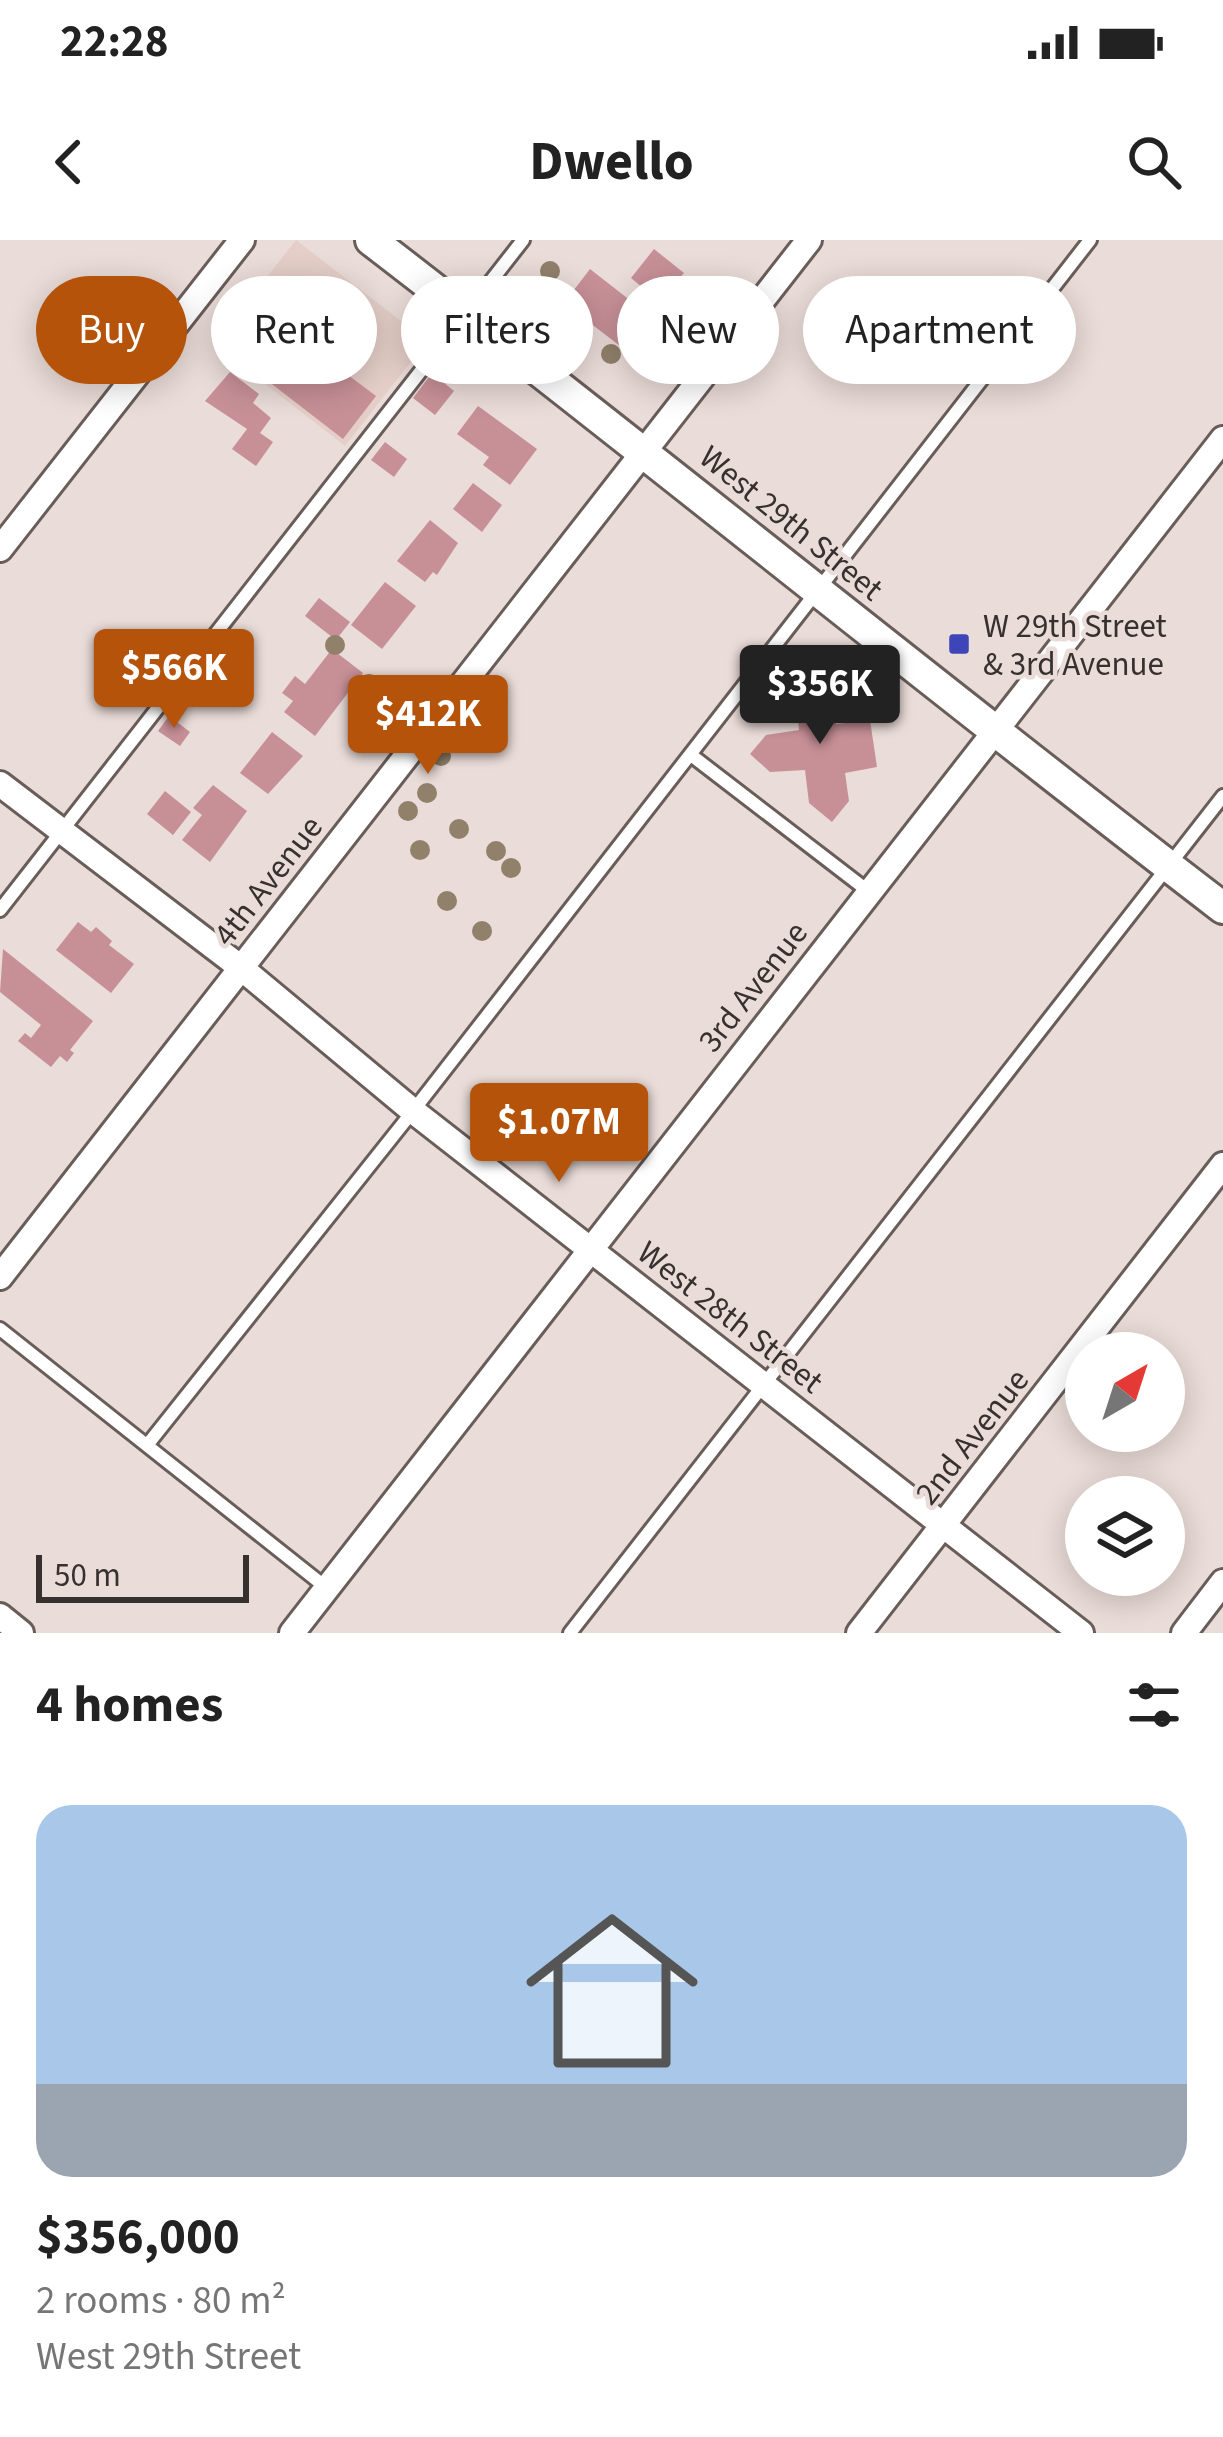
<!DOCTYPE html>
<meta charset="utf-8">
<style>
body{margin:0;font-family:"Source Sans 3",sans-serif;background:#f6f6f6;color:#222;height:100vh;display:flex;flex-direction:column;font-size:45px;white-space:nowrap}
*{box-sizing:border-box;margin:0}
p{font-size:39px;color:#767676}
.icon{flex:none;width:66px;height:66px;fill:none;stroke:currentColor;stroke-width:2;stroke-linecap:round;stroke-linejoin:round}
.map{position:relative;height:1393px;overflow:hidden}
.panel{display:flex;flex-direction:column;background:#fff;flex:1}
.panel>*{flex:none}
.hud{position:absolute;left:36px;top:36px;width:1152px;height:108px;display:flex;gap:24px}
.needle{width:78px;rotate:39deg}
.tools{position:absolute;left:1065px;top:1092px;display:grid;gap:24px}
.tools a{display:grid;place-items:center;width:120px;height:120px;border-radius:50%;background:#fff;box-shadow:0 6px 30px #0003;font-size:60px}
.scale{position:absolute;left:36px;bottom:30px;width:213px;box-sizing:border-box;padding-left:12px;border:6px solid #36302f;border-top:0;font-size:33px;line-height:42px;white-space:nowrap;color:#36302f;-webkit-text-stroke:9px #eadcd8;paint-order:stroke}
.price{position:absolute;translate:-50% -102px;padding:0 27px;border-radius:12px;background:#b45309;color:#fff;font-size:39px;line-height:78px;filter:drop-shadow(0 3px 6px #0008)}
.price::after{content:'';position:absolute;left:50%;top:72px;width:36px;height:27px;margin-left:-18px;background:inherit;clip-path:polygon(0 0,100% 0,50% 100%)}
.price.selected{background:#222;color:#fff}
ul{padding:0;list-style:none}
li{display:grid;align-content:center;gap:24px;height:636px;padding:0 36px}
li span{display:grid;place-items:center;height:372px;border-radius:36px;color:#555}
li>.icon{margin-inline-start:auto}
span .icon{width:216px;height:216px;fill:#fffc;stroke-width:1}
li b{font-size:51px}
h2{display:flex;justify-content:space-between;align-items:center;height:144px;padding:0 36px;font-size:51px}
.chip{padding:0 42px;border-radius:54px;background:#fff;box-shadow:0 6px 30px #0003;font-size:42px;line-height:108px}
.chip.selected{background:#b45309;color:#fff}
.status{display:flex;justify-content:space-between;align-items:center;height:84px;padding:0 60px;background:#fff;direction:ltr}
.status svg{height:33px;fill:currentColor}
header{display:flex;justify-content:space-between;align-items:center;height:156px;padding:0 36px;background:#fff;font-size:54px;font-weight:700}
.map>svg:first-child{display:block}
.built{fill:#e5cec8}
.building{fill:#c79097}
.lines{fill:none;stroke-linecap:round;stroke-linejoin:round}
.service-casing{stroke:#695d5a;stroke-width:18}
.minor-casing{stroke:#695d5a;stroke-width:30}
.tertiary-casing{stroke:#695d5a;stroke-width:36}
.service{stroke:#fff;stroke-width:12}
.minor{stroke:#fff;stroke-width:24}
.tertiary{stroke:#fff;stroke-width:30}
.tree{fill:#91816b}
.poi-dot{fill:#3d45b9;stroke:#eadcd8;stroke-width:4.5}
.labels{text-anchor:middle;stroke-width:9;stroke-linejoin:round;paint-order:stroke}
.street-label{font-size:33px;fill:#36302f;stroke:#eadcd8}
.poi-label{font-size:33px;fill:#36302f;stroke:#eadcd8;text-anchor:start}
</style>
<div class="status"><b>22:28</b><svg viewBox="0 0 49 12"><path d="M0 12V9h3v3zM5 12V6h3v6zM10 12V3h3v9zM15 12V0h3v12zM26 1h20v11H26zM47 4h2v5h-2z"/></svg></div>
<header><svg class="icon" aria-label="back" viewBox="0 0 24 24"><path d="M15 5l-7 7 7 7"/></svg>Dwello<svg class="icon" aria-label="search" viewBox="0 0 24 24"><circle cx="10" cy="10" r="6"/><path d="M15 15l6 6"/></svg></header>
<div class="map">
<svg width="1223" height="1393" viewBox="0 0 1223 1393">
<rect width="100%" height="100%" fill="#eadcd8"/>
<!-- built -->
<path class="built" d="M 296,0 L 427,101 L 345,206 L 214,104 Z"/>
<!-- building -->
<path class="building" d="M 654,9 L 684,33 L 660,62 L 631,38 Z
M 590,29 L 645,72 L 633,87 L 638,91 L 624,109 L 564,63 Z
M 296,96 L 376,156 L 343,199 L 264,138 Z
M 230,132 L 259,154 L 253,163 L 271,178 L 260,193 L 273,202 L 256,226 L 232,209 L 247,189 L 205,161 Z
M 432,133 L 454,151 L 435,175 L 413,158 Z
M 478,166 L 537,209 L 510,245 L 483,225 L 489,217 L 457,194 Z
M 385,202 L 407,219 L 394,237 L 371,220 Z
M 473,243 L 502,265 L 482,292 L 453,269 Z
M 430,280 L 458,303 L 437,335 L 433,332 L 425,342 L 397,321 Z
M 385,342 L 416,366 L 382,409 L 351,385 Z
M 319,358 L 350,382 L 336,400 L 305,376 Z
M 332,409 L 363,433 L 315,496 L 284,472 L 293,461 L 282,453 L 295,436 L 305,444 Z
M 818,429 L 837,449 L 836,484 L 870,480 L 877,527 L 845,533 L 849,561 L 832,582 L 809,563 L 805,530 L 770,532 L 750,514 L 766,495 L 799,490 L 796,454 Z
M 169,476 L 190,492 L 180,506 L 158,491 Z
M 272,492 L 303,516 L 268,554 L 240,533 Z
M 213,545 L 247,571 L 210,622 L 182,600 L 202,575 L 193,568 Z
M 165,551 L 191,572 L 173,595 L 147,574 Z
M 78,682 L 91,692 L 96,687 L 112,701 L 109,705 L 134,724 L 111,753 L 56,710 Z
M 3,709 L 93,781 L 70,810 L 74,813 L 67,822 L 60,816 L 51,827 L 18,801 L 25,793 L 31,798 L 41,785 L 0,752 Z"/>
<g class="lines">
<defs>
<path id="service" d="M 691,515 L 868,651
M 0,670 L 523,0
M 0,1089 L 328,1349
M 148,1204 L 413,871 L 1090,0
M 570,1393 L 1223,556"/>
<path id="minor" d="M 0,309 L 242,0
M 0,544 L 240,727 L 413,871 L 1081,1393
M 0,1037 L 809,0
M 0,1376 L 21,1393
M 292,1393 L 1223,199
M 859,1393 L 1223,925
M 1184,1393 L 1223,1342"/>
<path id="tertiary" d="M 371,0 C 657,220 936,448 1223,668"/>
</defs>
<!-- service casing -->
<use href="#service" class="service-casing"/>
<!-- minor casing -->
<use href="#minor" class="minor-casing"/>
<!-- tertiary casing -->
<use href="#tertiary" class="tertiary-casing"/>
<!-- service -->
<use href="#service" class="service"/>
<!-- minor -->
<use href="#minor" class="minor"/>
<!-- tertiary -->
<use href="#tertiary" class="tertiary"/>
</g>
<!-- trees -->
<g class="tree">
<circle cx="550" cy="31" r="10"/>
<circle cx="549" cy="55" r="10"/>
<circle cx="660" cy="80" r="10"/>
<circle cx="677" cy="96" r="10"/>
<circle cx="611" cy="114" r="10"/>
<circle cx="335" cy="405" r="10"/>
<circle cx="369" cy="444" r="10"/>
<circle cx="441" cy="516" r="10"/>
<circle cx="427" cy="553" r="10"/>
<circle cx="408" cy="571" r="10"/>
<circle cx="459" cy="589" r="10"/>
<circle cx="420" cy="610" r="10"/>
<circle cx="496" cy="611" r="10"/>
<circle cx="511" cy="628" r="10"/>
<circle cx="447" cy="661" r="10"/>
<circle cx="482" cy="691" r="10"/>
</g>
<!-- markers -->
<rect class="poi-dot" x="947" y="392" width="24" height="24" rx="6"/>
<g class="labels">
<!-- street labels -->
<g class="street-label">
<text transform="translate(792 282) rotate(39)" y="12">West 29th Street</text>
<text transform="translate(267 640) rotate(-52)" y="12">4th Avenue</text>
<text transform="translate(752 746) rotate(-52)" y="12">3rd Avenue</text>
<text transform="translate(731 1076) rotate(38)" y="12">West 28th Street</text>
<text transform="translate(971 1196) rotate(-52)" y="12">2nd Avenue</text>
</g>
<!-- poi labels -->
<g class="poi-label">
<text x="983" y="397">W 29th Street<tspan x="983" dy="38">&amp; 3rd Avenue</tspan></text>
</g>
</g>
</svg>
<div class="tools">
<a><svg class="needle" viewBox="-14 -14 28 28"><path d="M0-13l5 13h-10z" fill="#e53935"/><path d="M0 13l5-13h-10z" fill="#767676"/></svg></a>
<a><svg class="icon" aria-label="layers" viewBox="0 0 24 24"><path d="M12 4l9 5-9 5-9-5zM3 14l9 5 9-5"/></svg></a>
</div>
<div class="scale">50 m</div>
<b class="price" style="left:174px;top:491px">$566K</b>
<b class="price selected" style="left:820px;top:507px">$356K</b>
<b class="price" style="left:428px;top:537px">$412K</b>
<b class="price" style="left:559px;top:945px">$1.07M</b>
<div class="hud">
<a class="chip selected">Buy</a>
<a class="chip">Rent</a>
<a class="chip">Filters</a>
<a class="chip">New</a>
<a class="chip">Apartment</a>
</div>
</div>
<section class="panel">
<h2>4 homes<svg class="icon" aria-label="filters" viewBox="0 0 24 24"><path d="M4 7h16M4 17h16"/><circle cx="9" cy="7" r="2"/><circle cx="15" cy="17" r="2"/></svg></h2>
<ul>
<li><span style="background:linear-gradient(#a9c7e8 75%,#9aa5b1 0)"><svg class="icon" aria-label="home" viewBox="0 0 24 24"><path d="M3 11l9-7 9 7M6 9v11h12V9"/></svg></span><div><b>$356,000</b><p>2 rooms · 80 m²</p><p>West 29th Street</p></div></li>
</ul>
</section>
